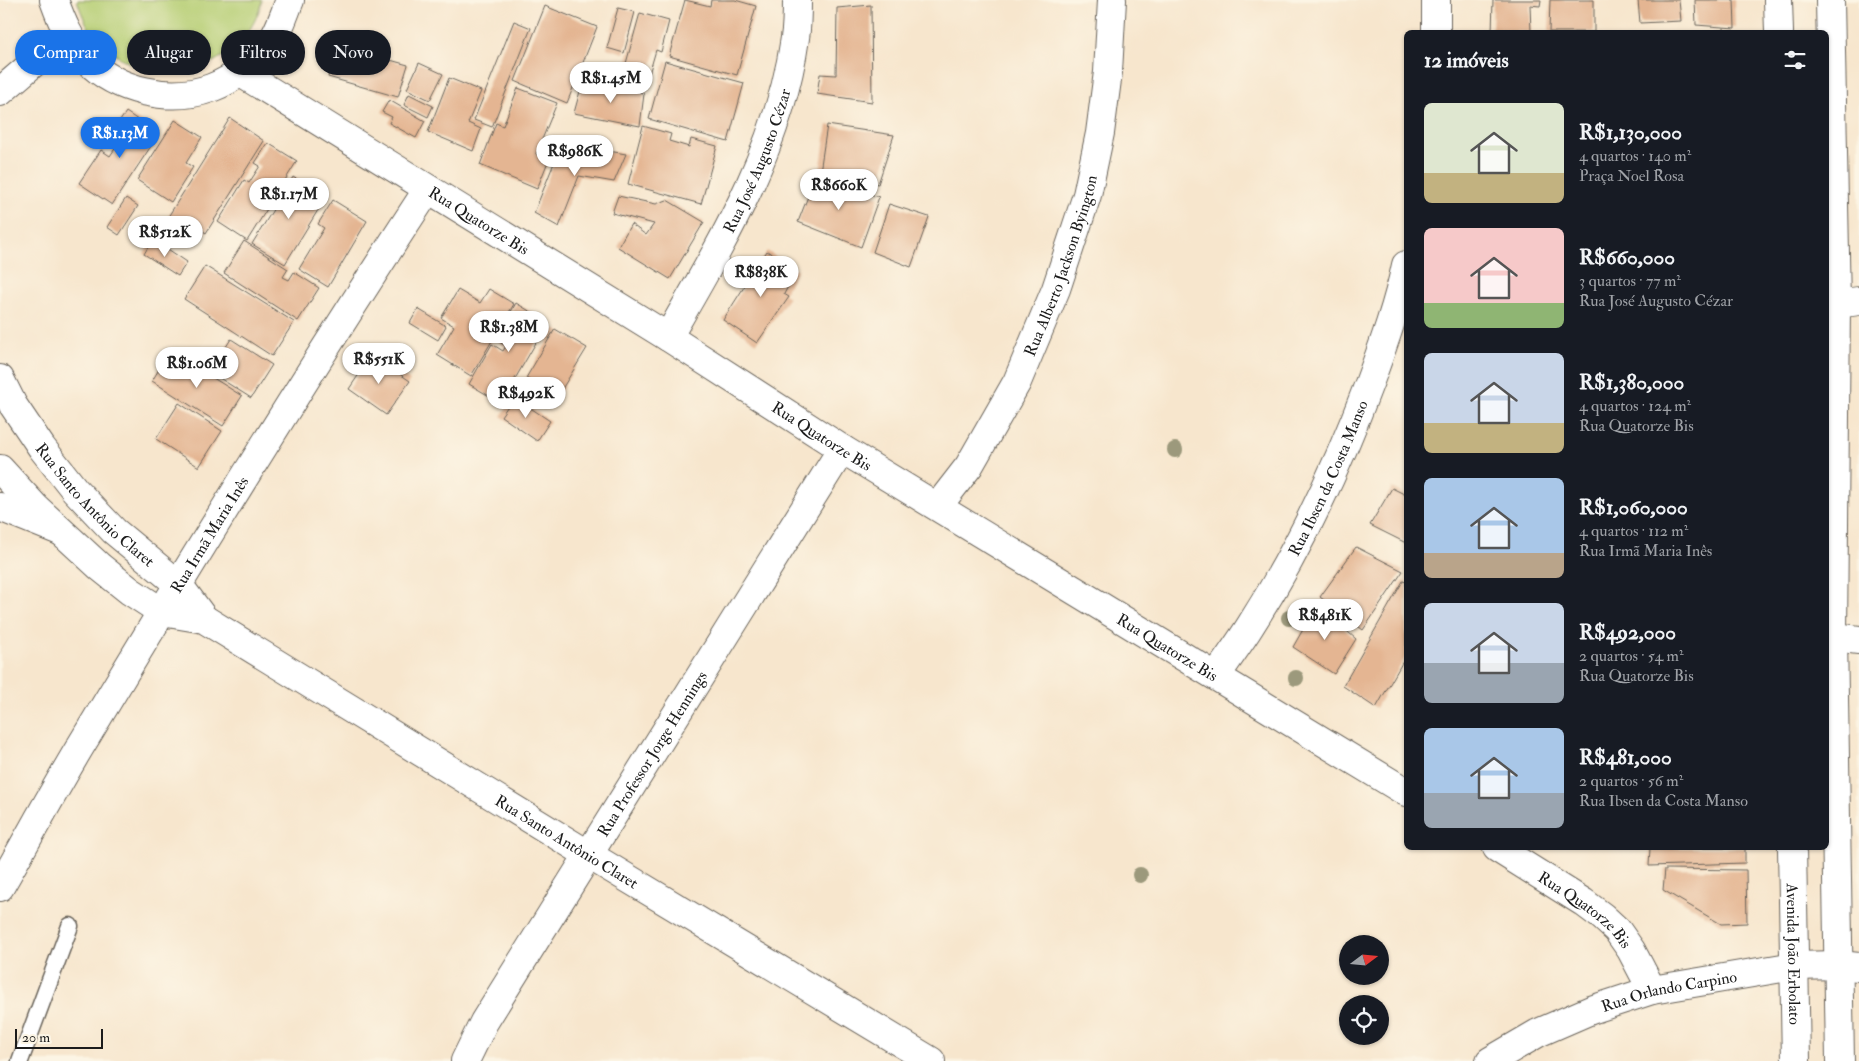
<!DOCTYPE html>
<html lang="pt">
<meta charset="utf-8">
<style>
body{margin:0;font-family:"IM FELL Double Pica",serif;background:#242831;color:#f1f3f6;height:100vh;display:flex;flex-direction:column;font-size:19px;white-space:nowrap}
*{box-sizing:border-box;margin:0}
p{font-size:16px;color:#9ea1a6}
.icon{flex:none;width:28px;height:28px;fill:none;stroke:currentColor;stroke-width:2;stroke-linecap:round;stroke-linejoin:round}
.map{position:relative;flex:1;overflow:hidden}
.drawer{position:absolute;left:1404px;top:30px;width:425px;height:820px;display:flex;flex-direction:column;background:#171b24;border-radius:8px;box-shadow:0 1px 4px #0004}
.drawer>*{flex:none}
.guide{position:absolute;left:15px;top:30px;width:475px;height:45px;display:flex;gap:10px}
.needle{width:32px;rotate:74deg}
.fabs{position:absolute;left:1339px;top:935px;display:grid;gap:10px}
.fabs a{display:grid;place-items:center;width:50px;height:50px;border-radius:50%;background:#171b24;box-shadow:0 1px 4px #0004;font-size:25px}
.scale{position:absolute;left:15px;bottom:12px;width:88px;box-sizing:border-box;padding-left:5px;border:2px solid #1c1c1c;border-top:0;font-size:14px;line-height:18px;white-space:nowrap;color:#1c1c1c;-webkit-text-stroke:4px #fcf5e5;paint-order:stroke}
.price{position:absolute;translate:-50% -42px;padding:0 11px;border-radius:18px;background:#fff;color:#222;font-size:16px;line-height:32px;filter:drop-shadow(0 1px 2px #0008)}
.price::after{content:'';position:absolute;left:50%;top:30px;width:15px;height:11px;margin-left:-8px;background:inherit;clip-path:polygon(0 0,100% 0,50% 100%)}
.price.on{background:#1a73e8;color:#fff}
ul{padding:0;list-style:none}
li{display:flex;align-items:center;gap:15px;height:125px;padding:0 20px}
li span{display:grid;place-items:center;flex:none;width:140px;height:100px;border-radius:8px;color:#555}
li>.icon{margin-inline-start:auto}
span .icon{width:60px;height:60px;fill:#fffc;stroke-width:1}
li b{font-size:21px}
h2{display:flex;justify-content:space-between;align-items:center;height:60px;padding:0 20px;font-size:21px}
.pill{padding:0 18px;border-radius:22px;background:#171b24;box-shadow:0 1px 4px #0004;font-size:18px;line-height:45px}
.pill.on{background:#1a73e8;color:#fff}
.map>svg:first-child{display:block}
.green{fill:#b5ce73;stroke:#687548}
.building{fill:#e4b592}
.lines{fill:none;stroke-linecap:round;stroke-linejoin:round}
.service-casing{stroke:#69635a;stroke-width:19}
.minor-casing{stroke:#69635a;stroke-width:30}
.tertiary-casing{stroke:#69635a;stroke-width:30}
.secondary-casing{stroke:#69635a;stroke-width:30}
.service{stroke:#fff;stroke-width:16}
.minor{stroke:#fff;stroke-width:28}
.tertiary{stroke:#fff;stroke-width:28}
.secondary{stroke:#fff;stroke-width:28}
.tree{fill:#9c997c}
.labels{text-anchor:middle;stroke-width:4;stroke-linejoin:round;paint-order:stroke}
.street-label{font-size:16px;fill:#1c1c1c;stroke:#fcf5e5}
</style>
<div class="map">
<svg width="1859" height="1061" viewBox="0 0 1859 1061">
<rect width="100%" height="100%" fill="#fcf5e5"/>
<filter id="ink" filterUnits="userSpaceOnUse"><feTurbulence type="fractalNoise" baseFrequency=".02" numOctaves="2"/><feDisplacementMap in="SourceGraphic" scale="10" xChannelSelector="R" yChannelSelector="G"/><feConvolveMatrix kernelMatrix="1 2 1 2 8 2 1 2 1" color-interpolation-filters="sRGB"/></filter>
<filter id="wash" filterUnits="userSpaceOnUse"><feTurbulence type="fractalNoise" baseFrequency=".0096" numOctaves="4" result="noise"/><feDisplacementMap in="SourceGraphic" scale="20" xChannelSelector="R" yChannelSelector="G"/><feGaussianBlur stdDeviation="1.12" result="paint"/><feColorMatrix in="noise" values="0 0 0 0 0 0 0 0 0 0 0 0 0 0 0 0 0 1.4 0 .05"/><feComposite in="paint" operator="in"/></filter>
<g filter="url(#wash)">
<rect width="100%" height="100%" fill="#f7e6cd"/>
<!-- green -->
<path class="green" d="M 77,0 L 262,0 C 247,67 166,92 113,53 C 109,50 104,47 100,43 C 89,31 82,16 77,0 Z"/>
<g id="blocks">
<!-- building -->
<path class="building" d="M 685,0 L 710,6 L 711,0 L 735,0 L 756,6 L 737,75 L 669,56 Z
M 1493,0 L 1541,0 L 1540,6 L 1530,5 L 1531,32 L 1492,32 Z
M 1550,0 L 1594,0 L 1594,32 L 1549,32 Z
M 1638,0 L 1679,0 L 1681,21 L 1640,23 Z
M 1695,0 L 1734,0 L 1735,28 L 1696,25 Z
M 871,5 L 872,102 L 817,94 L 820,74 L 836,75 L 837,8 Z
M 545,6 L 597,27 L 567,103 L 515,81 Z
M 618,8 L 635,12 L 624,53 L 607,48 Z
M 640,13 L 669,21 L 661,52 L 656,50 L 649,74 L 625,67 Z
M 514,21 L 531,28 L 492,127 L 474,120 Z
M 336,44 L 372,54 L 370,60 L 381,64 L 383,58 L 408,65 L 398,97 L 328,77 Z
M 665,61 L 744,83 L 728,142 L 649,119 Z
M 419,63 L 443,74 L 430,100 L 407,89 Z
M 449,78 L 481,91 L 468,123 L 481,129 L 473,151 L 428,132 Z
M 582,84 L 623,91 L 627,86 L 644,94 L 640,126 L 574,113 Z
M 518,88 L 557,103 L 536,154 L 549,159 L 537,189 L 480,165 L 496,123 L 503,126 Z
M 409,94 L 433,106 L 428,117 L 404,105 Z
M 389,100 L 425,121 L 416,138 L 389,123 L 392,117 L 382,112 Z
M 126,112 L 159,134 L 112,205 L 79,183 L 101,150 L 110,156 L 121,140 L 112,133 Z
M 230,118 L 264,141 L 206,233 L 188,221 L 172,246 L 156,236 Z
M 175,120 L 202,137 L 186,163 L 193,167 L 171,202 L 137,180 Z
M 827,125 L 894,135 L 878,184 L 820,172 Z
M 643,126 L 671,134 L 669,141 L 689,147 L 691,139 L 717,146 L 701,204 L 628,184 Z
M 268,143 L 297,161 L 247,241 L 218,222 L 244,180 L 249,183 L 260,166 L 255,163 Z
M 562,143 L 626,154 L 614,182 L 579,176 L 559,227 L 534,213 Z
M 816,176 L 879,197 L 861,247 L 798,222 Z
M 293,177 L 326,197 L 285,264 L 252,244 Z
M 618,196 L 656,204 L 667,200 L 704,222 L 670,279 L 618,247 L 631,224 L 646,235 L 654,224 L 612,213 Z
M 126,198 L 138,206 L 119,235 L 107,227 Z
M 333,200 L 367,221 L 328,287 L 299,269 L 324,228 L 318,224 Z
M 889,204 L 929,217 L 911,267 L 873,252 Z
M 153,239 L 187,262 L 178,276 L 144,254 Z
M 244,241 L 288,269 L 283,277 L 289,280 L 294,272 L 319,288 L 298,321 L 224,273 Z
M 767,251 L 797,270 L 784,294 L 789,297 L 757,343 L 723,320 Z
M 205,266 L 294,322 L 272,356 L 184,299 Z
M 489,289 L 514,304 L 471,376 L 437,355 L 454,326 L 441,318 L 458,290 L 480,303 Z
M 516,303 L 548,322 L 501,403 L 469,384 L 492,344 L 503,351 L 506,346 L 495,339 Z
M 418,309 L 446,326 L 438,340 L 410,323 Z
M 555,329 L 587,348 L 557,397 L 526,378 Z
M 231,339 L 272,365 L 251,398 L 210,372 Z
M 170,351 L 242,396 L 223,426 L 152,381 Z
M 372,355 L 410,381 L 386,415 L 349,389 Z
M 514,397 L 550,421 L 537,441 L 501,416 Z
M 179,403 L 222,431 L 199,467 L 156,439 Z
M 1392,488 L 1406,495 L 1406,543 L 1370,525 Z
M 1356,547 L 1403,571 L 1363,630 L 1320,597 Z
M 1403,581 L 1406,582 L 1406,656 L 1376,708 L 1343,686 Z
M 1317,605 L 1356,639 L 1334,674 L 1293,647 Z
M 1650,848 L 1745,848 L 1745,863 L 1649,866 Z
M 1665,869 L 1746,870 L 1747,923 L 1721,924 L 1663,890 Z"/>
</g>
</g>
<g filter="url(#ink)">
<use href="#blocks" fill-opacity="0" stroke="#69635a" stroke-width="1"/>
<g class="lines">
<defs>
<path id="service" d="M 20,1061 L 70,926"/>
<g id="minor">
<path d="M 1436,32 L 1436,0"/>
<path d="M 0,92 L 67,34"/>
<path d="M 1836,304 L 1859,301"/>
<path id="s1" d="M 668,337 C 722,243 780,147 795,38 C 797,26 797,13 797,0"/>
<path id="s2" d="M 938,506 L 969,466 L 1017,382 L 1056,289 L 1087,195 L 1100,133 L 1108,72 L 1112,0"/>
<path d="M 0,507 L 60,531"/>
<path d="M 1826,636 L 1859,640"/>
<path id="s3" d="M 1216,676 C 1228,659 1241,641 1252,623 C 1300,548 1339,464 1370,381 C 1384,343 1398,304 1406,265"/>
<path id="s4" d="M 0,887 C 29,837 56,786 86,737 C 197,552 310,369 428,189"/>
</g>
<g id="tertiary">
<path d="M 1778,0 L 1779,32"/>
<path d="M 1830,0 L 1836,304 L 1833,636 L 1840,1061"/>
<path id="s5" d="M 241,73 L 668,337 L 842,449 L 1406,792"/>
<path id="s6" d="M 1497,848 L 1583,902 L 1603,917 L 1617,930 L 1631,950 L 1652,990"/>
<path id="s7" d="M 1792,848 L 1796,1061"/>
<path id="s8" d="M 465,1061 L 484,1022 L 842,449"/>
</g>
<g id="secondary">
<path d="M 54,0 C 62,22 70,42 87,60 C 117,91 170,103 211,88 C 233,80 257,61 271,42 C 279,32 285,12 290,0"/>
<path id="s9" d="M 0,379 L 13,405 L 42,448 L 75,490 L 114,531 L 178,584 L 204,619"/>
<path id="s10" d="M 0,469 L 35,507 L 100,567 L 130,591 L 162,612 L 204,619 L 589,855 L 931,1061"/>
<path id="s11" d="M 1490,1061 L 1538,1033 L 1591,1010 L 1652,990 L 1794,966 L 1839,965 L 1859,967"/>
</g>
</defs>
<!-- service casing -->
<use href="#service" class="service-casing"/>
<!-- minor casing -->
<use href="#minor" class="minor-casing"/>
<!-- tertiary casing -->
<use href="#tertiary" class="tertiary-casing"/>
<!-- secondary casing -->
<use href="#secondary" class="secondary-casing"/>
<!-- service -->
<use href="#service" class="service"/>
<!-- minor -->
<use href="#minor" class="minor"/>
<!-- tertiary -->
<use href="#tertiary" class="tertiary"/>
<!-- secondary -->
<use href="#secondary" class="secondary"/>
</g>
<!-- trees -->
<g class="tree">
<circle cx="1175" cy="450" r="8"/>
<circle cx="1289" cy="618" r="8"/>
<circle cx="1296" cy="678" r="8"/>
<circle cx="1140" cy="875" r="8"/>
</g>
</g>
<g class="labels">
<!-- street labels -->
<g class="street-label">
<text dy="6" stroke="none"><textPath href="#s1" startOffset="198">Rua José Augusto Cézar</textPath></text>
<text dy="6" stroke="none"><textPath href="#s5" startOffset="280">Rua Quatorze Bis</textPath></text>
<text dy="6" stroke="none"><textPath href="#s2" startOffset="272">Rua Alberto Jackson Byington</textPath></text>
<text dy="6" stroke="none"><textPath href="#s5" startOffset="685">Rua Quatorze Bis</textPath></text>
<text dy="6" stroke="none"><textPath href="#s3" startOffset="228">Rua Ibsen da Costa Manso</textPath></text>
<text dy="6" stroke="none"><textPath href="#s9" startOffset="159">Rua Santo Antônio Claret</textPath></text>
<text dy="6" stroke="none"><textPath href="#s4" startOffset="410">Rua Irmã Maria Inês</textPath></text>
<text dy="6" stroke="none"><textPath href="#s5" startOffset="1090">Rua Quatorze Bis</textPath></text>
<text dy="6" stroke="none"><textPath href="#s8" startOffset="360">Rua Professor Jorge Hennings</textPath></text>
<text dy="6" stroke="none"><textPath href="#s10" startOffset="685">Rua Santo Antônio Claret</textPath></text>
<text dy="6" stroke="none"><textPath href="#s6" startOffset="108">Rua Quatorze Bis</textPath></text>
<text dy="6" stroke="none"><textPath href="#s7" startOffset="106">Avenida João Erbolato</textPath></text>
<text dy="6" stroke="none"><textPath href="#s11" startOffset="194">Rua Orlando Carpino</textPath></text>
</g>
</g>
</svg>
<div class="fabs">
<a><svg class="needle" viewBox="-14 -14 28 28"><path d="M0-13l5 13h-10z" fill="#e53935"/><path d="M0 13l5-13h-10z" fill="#9ea1a6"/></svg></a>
<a><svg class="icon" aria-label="locate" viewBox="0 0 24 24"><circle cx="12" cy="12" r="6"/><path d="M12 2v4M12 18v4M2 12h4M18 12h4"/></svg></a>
</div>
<div class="scale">20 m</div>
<b class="price" style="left:611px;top:104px">R$1.45M</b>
<b class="price on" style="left:120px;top:159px">R$1.13M</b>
<b class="price" style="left:575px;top:177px">R$986K</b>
<b class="price" style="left:839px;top:211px">R$660K</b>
<b class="price" style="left:289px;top:220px">R$1.17M</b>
<b class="price" style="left:165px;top:258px">R$512K</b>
<b class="price" style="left:761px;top:298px">R$838K</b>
<b class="price" style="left:509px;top:353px">R$1.38M</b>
<b class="price" style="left:379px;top:385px">R$551K</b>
<b class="price" style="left:197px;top:389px">R$1.06M</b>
<b class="price" style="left:526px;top:419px">R$492K</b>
<b class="price" style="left:1325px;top:641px">R$481K</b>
<div class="guide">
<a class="pill on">Comprar</a>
<a class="pill">Alugar</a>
<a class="pill">Filtros</a>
<a class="pill">Novo</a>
</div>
<section class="drawer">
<h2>12 imóveis<svg class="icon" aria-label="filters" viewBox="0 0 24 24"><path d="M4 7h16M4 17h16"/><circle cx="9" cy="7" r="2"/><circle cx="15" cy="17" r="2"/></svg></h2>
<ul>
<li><span style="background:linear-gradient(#dfe7d0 70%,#c2b280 0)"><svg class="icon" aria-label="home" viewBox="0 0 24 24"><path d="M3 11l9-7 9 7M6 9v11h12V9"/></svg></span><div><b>R$1,130,000</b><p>4 quartos · 140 m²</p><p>Praça Noel Rosa</p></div></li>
<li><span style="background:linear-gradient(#f6c9c9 75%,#8fb573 0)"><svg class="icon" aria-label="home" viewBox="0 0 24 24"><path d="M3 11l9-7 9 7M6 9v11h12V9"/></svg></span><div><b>R$660,000</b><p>3 quartos · 77 m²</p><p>Rua José Augusto Cézar</p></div></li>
<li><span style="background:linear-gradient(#c9d6e8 70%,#c2b280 0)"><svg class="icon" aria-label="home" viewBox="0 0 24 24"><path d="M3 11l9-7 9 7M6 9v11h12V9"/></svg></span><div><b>R$1,380,000</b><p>4 quartos · 124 m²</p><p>Rua Quatorze Bis</p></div></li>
<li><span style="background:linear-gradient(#a9c7e8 75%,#b9a48a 0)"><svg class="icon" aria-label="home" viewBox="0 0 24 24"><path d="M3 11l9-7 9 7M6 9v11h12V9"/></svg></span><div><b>R$1,060,000</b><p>4 quartos · 112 m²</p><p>Rua Irmã Maria Inês</p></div></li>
<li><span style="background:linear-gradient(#c9d6e8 60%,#9aa5b1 0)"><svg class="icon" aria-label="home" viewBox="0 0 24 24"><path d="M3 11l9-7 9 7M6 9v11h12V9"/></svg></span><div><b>R$492,000</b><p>2 quartos · 54 m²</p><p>Rua Quatorze Bis</p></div></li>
<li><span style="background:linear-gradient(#a9c7e8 65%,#9aa5b1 0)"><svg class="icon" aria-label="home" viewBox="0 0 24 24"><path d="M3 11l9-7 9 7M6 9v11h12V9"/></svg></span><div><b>R$481,000</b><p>2 quartos · 56 m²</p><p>Rua Ibsen da Costa Manso</p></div></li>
</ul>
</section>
</div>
